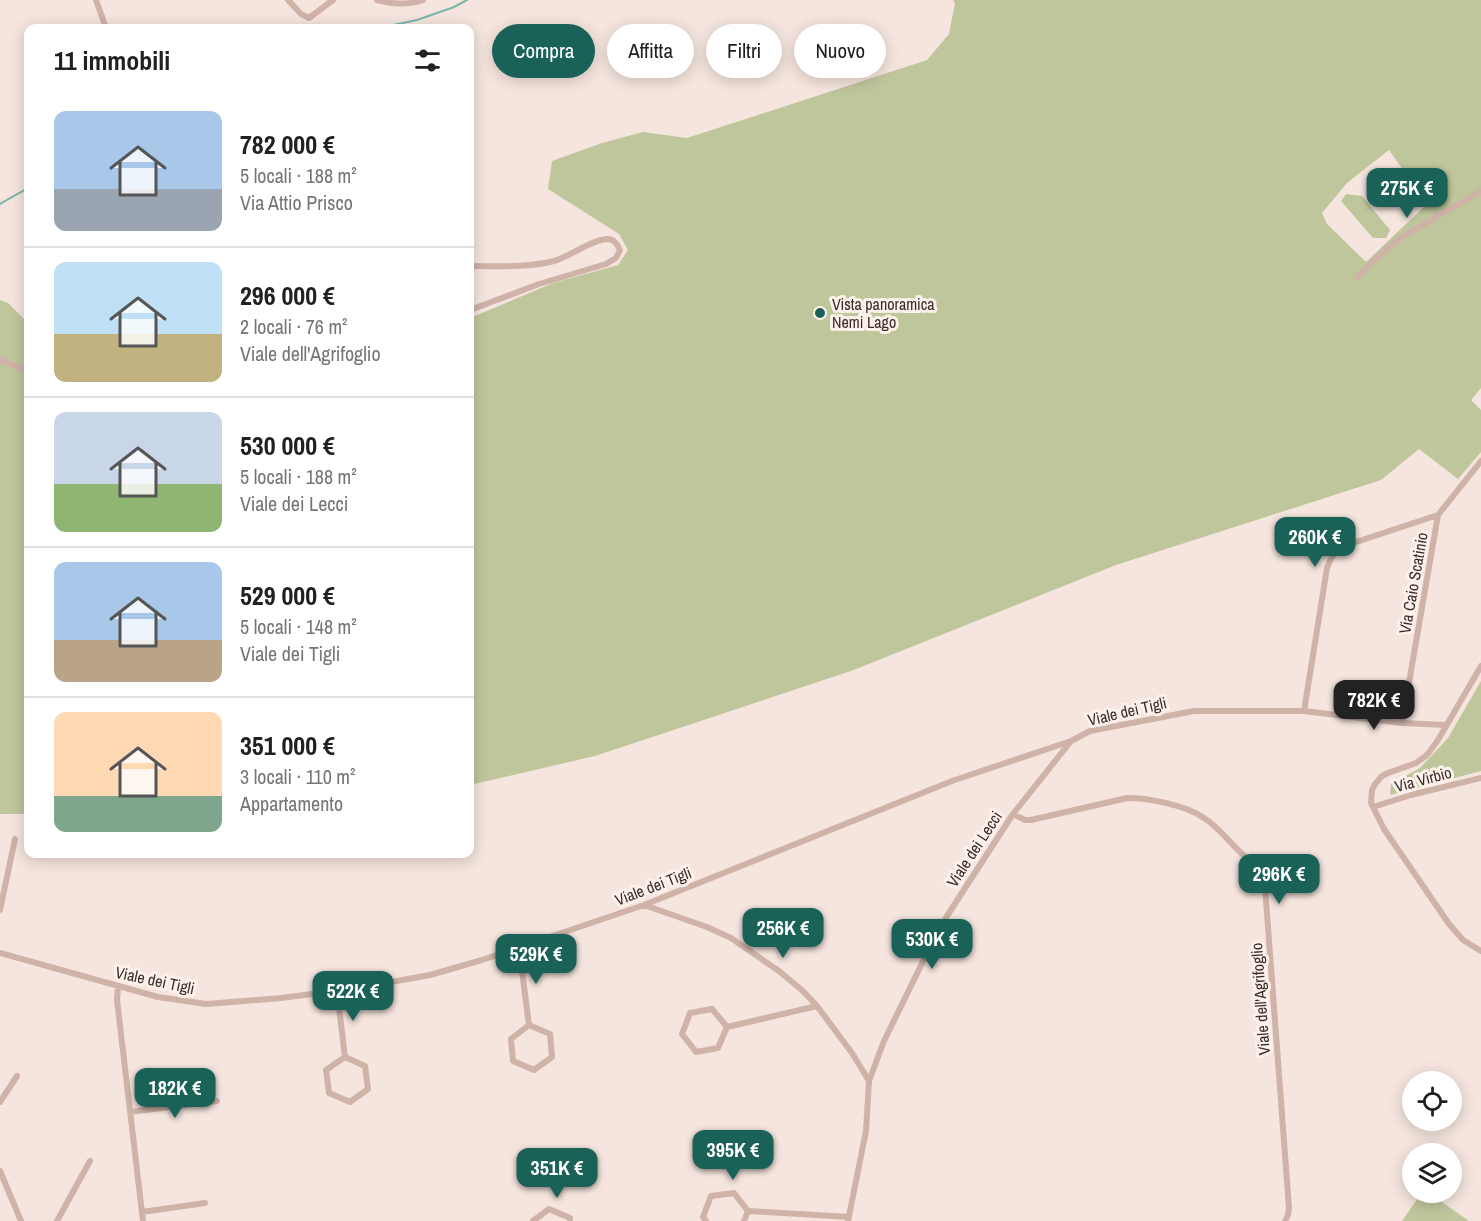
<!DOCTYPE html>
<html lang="it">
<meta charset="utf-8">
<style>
body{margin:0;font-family:"Archivo Narrow",sans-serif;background:#f6f6f6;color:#202124;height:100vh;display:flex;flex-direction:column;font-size:22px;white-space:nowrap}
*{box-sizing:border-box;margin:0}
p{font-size:20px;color:#757577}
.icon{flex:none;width:33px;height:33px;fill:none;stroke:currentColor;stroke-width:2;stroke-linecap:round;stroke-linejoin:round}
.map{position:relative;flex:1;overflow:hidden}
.details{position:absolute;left:24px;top:24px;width:450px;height:834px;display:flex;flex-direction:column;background:#fff;border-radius:12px;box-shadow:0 3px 15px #0003}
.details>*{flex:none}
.guide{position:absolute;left:492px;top:24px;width:570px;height:54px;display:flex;gap:12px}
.controls{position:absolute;left:1402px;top:1071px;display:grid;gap:12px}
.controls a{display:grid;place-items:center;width:60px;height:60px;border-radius:50%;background:#fff;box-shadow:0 3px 15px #0003;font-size:30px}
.price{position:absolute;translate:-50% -51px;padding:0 14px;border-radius:12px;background:#1a6157;color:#fff;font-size:20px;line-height:39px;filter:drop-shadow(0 2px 3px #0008)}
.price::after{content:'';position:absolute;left:50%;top:36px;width:18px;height:14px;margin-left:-9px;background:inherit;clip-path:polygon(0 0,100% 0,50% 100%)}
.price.on{background:#222;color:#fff}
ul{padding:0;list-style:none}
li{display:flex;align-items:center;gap:18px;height:150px;padding:0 30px}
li+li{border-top:2px solid #e0e0e0}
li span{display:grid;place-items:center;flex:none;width:168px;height:120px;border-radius:12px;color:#555}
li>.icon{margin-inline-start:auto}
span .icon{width:72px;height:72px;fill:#fffc;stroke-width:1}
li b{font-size:26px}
h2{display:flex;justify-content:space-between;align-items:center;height:72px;padding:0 30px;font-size:26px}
.pill{padding:0 21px;border-radius:27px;background:#fff;box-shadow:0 3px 15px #0003;font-size:21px;line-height:54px}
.pill.on{background:#1a6157;color:#fff}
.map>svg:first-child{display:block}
.green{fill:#c0c69c;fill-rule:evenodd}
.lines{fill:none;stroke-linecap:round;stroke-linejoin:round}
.stream{stroke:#7ab5ab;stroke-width:2}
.minor{stroke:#cfb2a8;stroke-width:6}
.poi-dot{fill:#1a6157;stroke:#fcf1eb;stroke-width:2}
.labels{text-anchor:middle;stroke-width:6;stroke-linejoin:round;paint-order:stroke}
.poi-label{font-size:16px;fill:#3b2b29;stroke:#fcf1eb;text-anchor:start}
.street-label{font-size:16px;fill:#3b2b29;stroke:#fcf1eb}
</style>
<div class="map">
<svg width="1481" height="1221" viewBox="0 0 1481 1221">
<rect width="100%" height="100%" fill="#f5e5de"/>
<!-- green -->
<path class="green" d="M 953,0 L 1481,0 L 1481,388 L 1471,400 L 1481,410 L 1481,452 L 1458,479 L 1419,449 L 1381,480 L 1116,565 L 851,671 L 595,756 L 470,785 L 470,318 L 553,283 L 618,265 L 628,250 L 619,234 L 548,189 L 552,161 L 602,143 L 643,132 L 687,138 L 927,60 L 949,34 L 955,3 ZM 1389,150 L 1427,204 L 1366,262 L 1327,224 L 1322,213 L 1347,183 Z
M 1346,194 L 1362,196 L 1390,230 L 1386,238 L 1373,238 L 1341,201 Z
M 0,300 L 8,303 L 28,323 L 28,814 L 0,814 Z
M 1481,681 L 1481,771 L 1390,795 L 1391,784 L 1420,768 L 1448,738 Z
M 1422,1192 L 1429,1193 L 1469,1221 L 1402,1221 Z"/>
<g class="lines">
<!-- stream -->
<path class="stream" d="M 379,28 L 417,20 L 454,7 L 467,0
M 0,204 L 28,188"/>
<!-- minor -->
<path class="minor" d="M 96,0 L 106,28
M 288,0 L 301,14 L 309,18 L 333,0
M 377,0 C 392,4 407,6 423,0
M 470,266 C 498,266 526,268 554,261 C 571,256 591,240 607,239 C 614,239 617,244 620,250 L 616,258 L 606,264 L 539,284 L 470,310
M 1357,278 L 1370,264 L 1400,238 L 1481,191
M 0,360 L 28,371
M 1481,666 L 1438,740 L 1427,755 L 1416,763 L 1388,773 L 1382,776 L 1375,784 L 1372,790 L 1371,803 L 1384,829 L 1449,924 L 1463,940 L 1481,951
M 1304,711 L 1327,568 C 1330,558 1335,551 1344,546 L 1438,515
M 1402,723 L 1438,515 L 1481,461
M 1373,807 L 1411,795 L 1481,778
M 1013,814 L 1025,820 L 1031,820 L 1127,798 C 1148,798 1186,805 1204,818 C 1217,826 1227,839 1238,850 C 1250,861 1262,871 1265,887 L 1289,1208 L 1288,1215 L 1285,1221
M 644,905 L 707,927 L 731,938 L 779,971 L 803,991 L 817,1006 L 852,1053 L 869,1081
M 0,910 L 15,839
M 519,948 L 529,1025
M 0,953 L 158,997 L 206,1004 L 281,998 L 358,988 L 430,975 L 482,960 L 644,905 L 952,781 L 1071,741 L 1090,731 L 1194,711 L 1304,711 L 1402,723 L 1446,725
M 118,986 L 117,1000 L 143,1221
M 337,991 L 345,1057
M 712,1009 L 727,1027 L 718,1048 L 696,1052 L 682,1034 L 690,1013 Z
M 529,1025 L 550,1034 L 552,1057 L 534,1070 L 513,1061 L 511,1039 Z
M 727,1027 L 817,1006
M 345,1057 L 365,1066 L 368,1089 L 350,1102 L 329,1093 L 326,1070 Z
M 0,1102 L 17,1076
M 130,1112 L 217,1101
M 0,1171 L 21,1221
M 748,1211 L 849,1217
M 142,1212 L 205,1203
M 57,1221 L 90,1161
M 533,1221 L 549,1209 L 570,1218 L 570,1221
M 706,1221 L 703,1217 L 711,1196 L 734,1193 L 748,1211 L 744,1221
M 848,1221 L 866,1131 L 869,1081 L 884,1041 L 931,945 L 947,916 L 1013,814 L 1071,741"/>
</g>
<!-- markers -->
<circle class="poi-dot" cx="820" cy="313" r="6"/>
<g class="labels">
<!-- poi labels -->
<g class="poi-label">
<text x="832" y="310">Vista panoramica<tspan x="832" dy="18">Nemi Lago</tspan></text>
</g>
<!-- street labels -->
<g class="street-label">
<text transform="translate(1413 583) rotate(-80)" y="6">Via Caio Scatinio</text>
<text transform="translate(1127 711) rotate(-13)" y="6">Viale dei Tigli</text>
<text transform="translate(1423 779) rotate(-15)" y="6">Via Virbio</text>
<text transform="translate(974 849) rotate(-57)" y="6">Viale dei Lecci</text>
<text transform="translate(653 886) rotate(-21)" y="6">Viale dei Tigli</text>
<text transform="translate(155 980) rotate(12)" y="6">Viale dei Tigli</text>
<text transform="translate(1260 999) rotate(-94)" y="6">Viale dell'Agrifoglio</text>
</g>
</g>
</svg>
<div class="controls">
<a><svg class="icon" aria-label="locate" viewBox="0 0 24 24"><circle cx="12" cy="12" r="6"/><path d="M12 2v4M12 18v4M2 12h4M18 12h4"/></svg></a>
<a><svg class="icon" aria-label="layers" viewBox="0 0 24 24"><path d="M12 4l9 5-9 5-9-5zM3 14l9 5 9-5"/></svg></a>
</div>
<b class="price" style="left:1407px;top:219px">275K €</b>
<b class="price" style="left:1315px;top:568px">260K €</b>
<b class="price on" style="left:1374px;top:731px">782K €</b>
<b class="price" style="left:1279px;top:905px">296K €</b>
<b class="price" style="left:783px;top:959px">256K €</b>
<b class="price" style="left:932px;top:970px">530K €</b>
<b class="price" style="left:536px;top:985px">529K €</b>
<b class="price" style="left:353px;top:1022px">522K €</b>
<b class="price" style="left:175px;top:1119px">182K €</b>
<b class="price" style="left:733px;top:1181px">395K €</b>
<b class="price" style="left:557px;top:1199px">351K €</b>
<div class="guide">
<a class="pill on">Compra</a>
<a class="pill">Affitta</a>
<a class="pill">Filtri</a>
<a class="pill">Nuovo</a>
</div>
<section class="details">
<h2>11 immobili<svg class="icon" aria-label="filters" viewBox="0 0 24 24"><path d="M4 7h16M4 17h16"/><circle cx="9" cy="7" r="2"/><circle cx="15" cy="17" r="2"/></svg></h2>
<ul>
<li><span style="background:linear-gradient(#a9c7e8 65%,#9aa5b1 0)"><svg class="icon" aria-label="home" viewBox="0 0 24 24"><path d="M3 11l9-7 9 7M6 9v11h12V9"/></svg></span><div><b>782 000 €</b><p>5 locali · 188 m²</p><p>Via Attio Prisco</p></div></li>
<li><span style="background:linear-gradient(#bfe0f5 60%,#c2b280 0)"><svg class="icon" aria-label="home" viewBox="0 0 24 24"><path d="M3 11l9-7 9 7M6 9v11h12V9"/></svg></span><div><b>296 000 €</b><p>2 locali · 76 m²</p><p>Viale dell'Agrifoglio</p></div></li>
<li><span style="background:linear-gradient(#c9d6e8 60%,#8fb573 0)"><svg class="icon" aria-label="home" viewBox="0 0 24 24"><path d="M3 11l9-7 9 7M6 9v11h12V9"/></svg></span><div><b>530 000 €</b><p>5 locali · 188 m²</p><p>Viale dei Lecci</p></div></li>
<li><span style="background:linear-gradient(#a9c7e8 65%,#b9a48a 0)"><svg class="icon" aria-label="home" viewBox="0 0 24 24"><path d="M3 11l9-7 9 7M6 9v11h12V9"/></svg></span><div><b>529 000 €</b><p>5 locali · 148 m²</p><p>Viale dei Tigli</p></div></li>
<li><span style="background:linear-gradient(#ffd9b3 70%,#7fa58c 0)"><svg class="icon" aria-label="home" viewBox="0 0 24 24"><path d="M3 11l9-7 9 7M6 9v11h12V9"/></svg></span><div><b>351 000 €</b><p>3 locali · 110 m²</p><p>Appartamento</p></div></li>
</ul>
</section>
</div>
